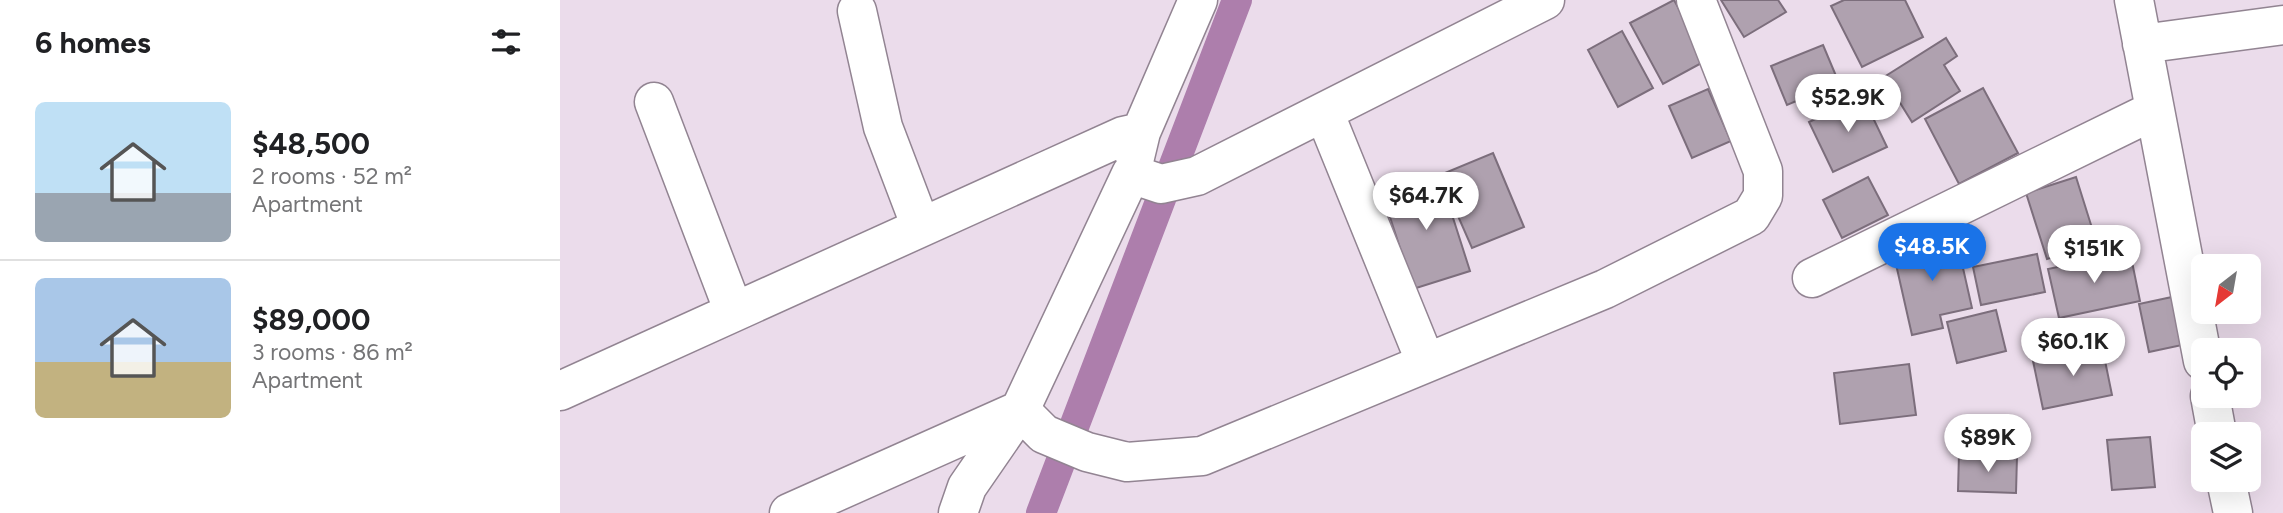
<!DOCTYPE html>
<meta charset="utf-8">
<style>
body{margin:0;font-family:Figtree,sans-serif;background:#f2f2f2;color:#202124;height:100vh;display:flex;flex-direction:column;font-size:26px;white-space:nowrap}
*{box-sizing:border-box;margin:0}
p{font-size:23px;color:#757577}
.icon{flex:none;width:38px;height:38px;fill:none;stroke:currentColor;stroke-width:2;stroke-linecap:round;stroke-linejoin:round}
.map{position:relative;flex:1;overflow:hidden}
.sheet{display:flex;flex-direction:column;background:#fff;width:560px}
.sheet>*{flex:none}
.needle{width:46px;rotate:211deg}
.controls{position:absolute;left:1631px;top:254px;display:grid;gap:14px}
.controls a{display:grid;place-items:center;width:70px;height:70px;border-radius:10px;background:#fff;box-shadow:0 7px 28px #0002;font-size:35px}
.price{position:absolute;translate:-50% -60px;padding:0 16px;border-radius:24px;background:#fff;color:#222;font-size:23px;line-height:46px;filter:drop-shadow(0 2px 4px #0008)}
.price::after{content:'';position:absolute;left:50%;top:42px;width:21px;height:16px;margin-left:-10px;background:inherit;clip-path:polygon(0 0,100% 0,50% 100%)}
.price.selected{background:#1a73e8;color:#fff}
ul{padding:0;list-style:none}
li{display:flex;align-items:center;gap:21px;height:175px;padding:0 35px}
li+li{border-top:2px solid #e0e0e0}
li span{display:grid;place-items:center;flex:none;width:196px;height:140px;border-radius:10px;color:#555}
li>.icon{margin-inline-start:auto}
span .icon{width:84px;height:84px;fill:#fffc;stroke-width:1}
li b{font-size:30px}
h2{display:flex;justify-content:space-between;align-items:center;height:84px;padding:0 35px;font-size:30px}
main{display:flex;flex:1;min-height:0}
.map>svg:first-child{display:block}
.lines{fill:none;stroke-linecap:round;stroke-linejoin:round}
.canal{stroke:#ad7eac;stroke-width:30}
.building{fill:#afa1af;stroke:#7c6e7c;stroke-width:2}
.minor-casing{stroke:#928492;stroke-width:41}
.minor{stroke:#fff;stroke-width:38}
</style>
<main>
<section class="sheet">
<h2>6 homes<svg class="icon" aria-label="filters" viewBox="0 0 24 24"><path d="M4 7h16M4 17h16"/><circle cx="9" cy="7" r="2"/><circle cx="15" cy="17" r="2"/></svg></h2>
<ul>
<li><span style="background:linear-gradient(#bfe0f5 65%,#9aa5b1 0)"><svg class="icon" aria-label="home" viewBox="0 0 24 24"><path d="M3 11l9-7 9 7M6 9v11h12V9"/></svg></span><div><b>$48,500</b><p>2 rooms · 52 m²</p><p>Apartment</p></div></li>
<li><span style="background:linear-gradient(#a9c7e8 60%,#c2b280 0)"><svg class="icon" aria-label="home" viewBox="0 0 24 24"><path d="M3 11l9-7 9 7M6 9v11h12V9"/></svg></span><div><b>$89,000</b><p>3 rooms · 86 m²</p><p>Apartment</p></div></li>
</ul>
</section>
<div class="map">
<svg width="1723" height="513" viewBox="0 0 1723 513">
<rect width="100%" height="100%" fill="#ebdceb"/>
<g class="lines">
<!-- canal -->
<path class="canal" d="M 481,513 L 677,0"/>
</g>
<!-- building -->
<path class="building" d="M 1114,0 L 1147,60 L 1103,84 L 1070,23 Z
M 1161,0 L 1218,0 L 1226,12 L 1184,37 Z
M 1284,0 L 1345,0 L 1363,37 L 1302,67 L 1271,6 Z
M 1062,31 L 1093,88 L 1058,107 L 1028,50 Z
M 1386,38 L 1397,56 L 1384,65 L 1400,91 L 1352,122 L 1324,77 Z
M 1263,45 L 1279,83 L 1227,105 L 1211,66 Z
M 1423,88 L 1458,153 L 1399,184 L 1365,119 Z
M 1148,89 L 1171,141 L 1132,158 L 1109,106 Z
M 1303,97 L 1327,147 L 1273,172 L 1249,122 Z
M 933,153 L 964,227 L 912,248 L 880,175 Z
M 879,174 L 910,271 L 853,289 L 822,192 Z
M 1308,177 L 1328,215 L 1282,238 L 1263,200 Z
M 1516,177 L 1537,244 L 1487,259 L 1466,193 Z
M 1396,237 L 1412,308 L 1380,315 L 1383,328 L 1352,335 L 1333,251 Z
M 1570,252 L 1580,301 L 1499,318 L 1488,269 Z
M 1477,254 L 1485,292 L 1421,305 L 1413,267 Z
M 1612,297 L 1622,345 L 1589,352 L 1579,304 Z
M 1436,310 L 1446,351 L 1397,363 L 1387,322 Z
M 1542,346 L 1552,395 L 1483,409 L 1473,361 Z
M 1349,364 L 1356,415 L 1280,424 L 1274,373 Z
M 1590,437 L 1595,487 L 1552,490 L 1547,440 Z
M 1399,454 L 1457,456 L 1456,493 L 1398,491 Z"/>
<g class="lines">
<defs>
<path id="minor" d="M 1574,0 L 1643,361
M 297,11 L 323,127 L 361,227
M 1582,44 L 1723,25
M 94,102 L 174,312
M 764,112 L 866,363
M 575,157 L 581,132 L 638,0
M 1252,278 L 1595,110
M 0,391 L 563,136 L 581,132
M 1650,396 L 1657,434
M 1666,480 L 1673,513
M 229,513 L 460,410 L 484,434 L 527,452 L 567,462 L 642,456 L 1045,289 L 1191,216 L 1203,196 L 1203,171 L 1136,0
M 398,513 L 407,487 L 460,410 L 571,174 L 601,184 L 637,176 L 985,0"/>
</defs>
<!-- minor casing -->
<use href="#minor" class="minor-casing"/>
<!-- minor -->
<use href="#minor" class="minor"/>
</g>
</svg>
<div class="controls">
<a><svg class="needle" viewBox="-14 -14 28 28"><path d="M0-13l5 13h-10z" fill="#e53935"/><path d="M0 13l5-13h-10z" fill="#757577"/></svg></a>
<a><svg class="icon" aria-label="locate" viewBox="0 0 24 24"><circle cx="12" cy="12" r="6"/><path d="M12 2v4M12 18v4M2 12h4M18 12h4"/></svg></a>
<a><svg class="icon" aria-label="layers" viewBox="0 0 24 24"><path d="M12 4l9 5-9 5-9-5zM3 14l9 5 9-5"/></svg></a>
</div>
<b class="price" style="left:1288px;top:134px">$52.9K</b>
<b class="price" style="left:866px;top:232px">$64.7K</b>
<b class="price selected" style="left:1372px;top:283px">$48.5K</b>
<b class="price" style="left:1534px;top:285px">$151K</b>
<b class="price" style="left:1513px;top:378px">$60.1K</b>
<b class="price" style="left:1428px;top:474px">$89K</b>
</div>
</main>
